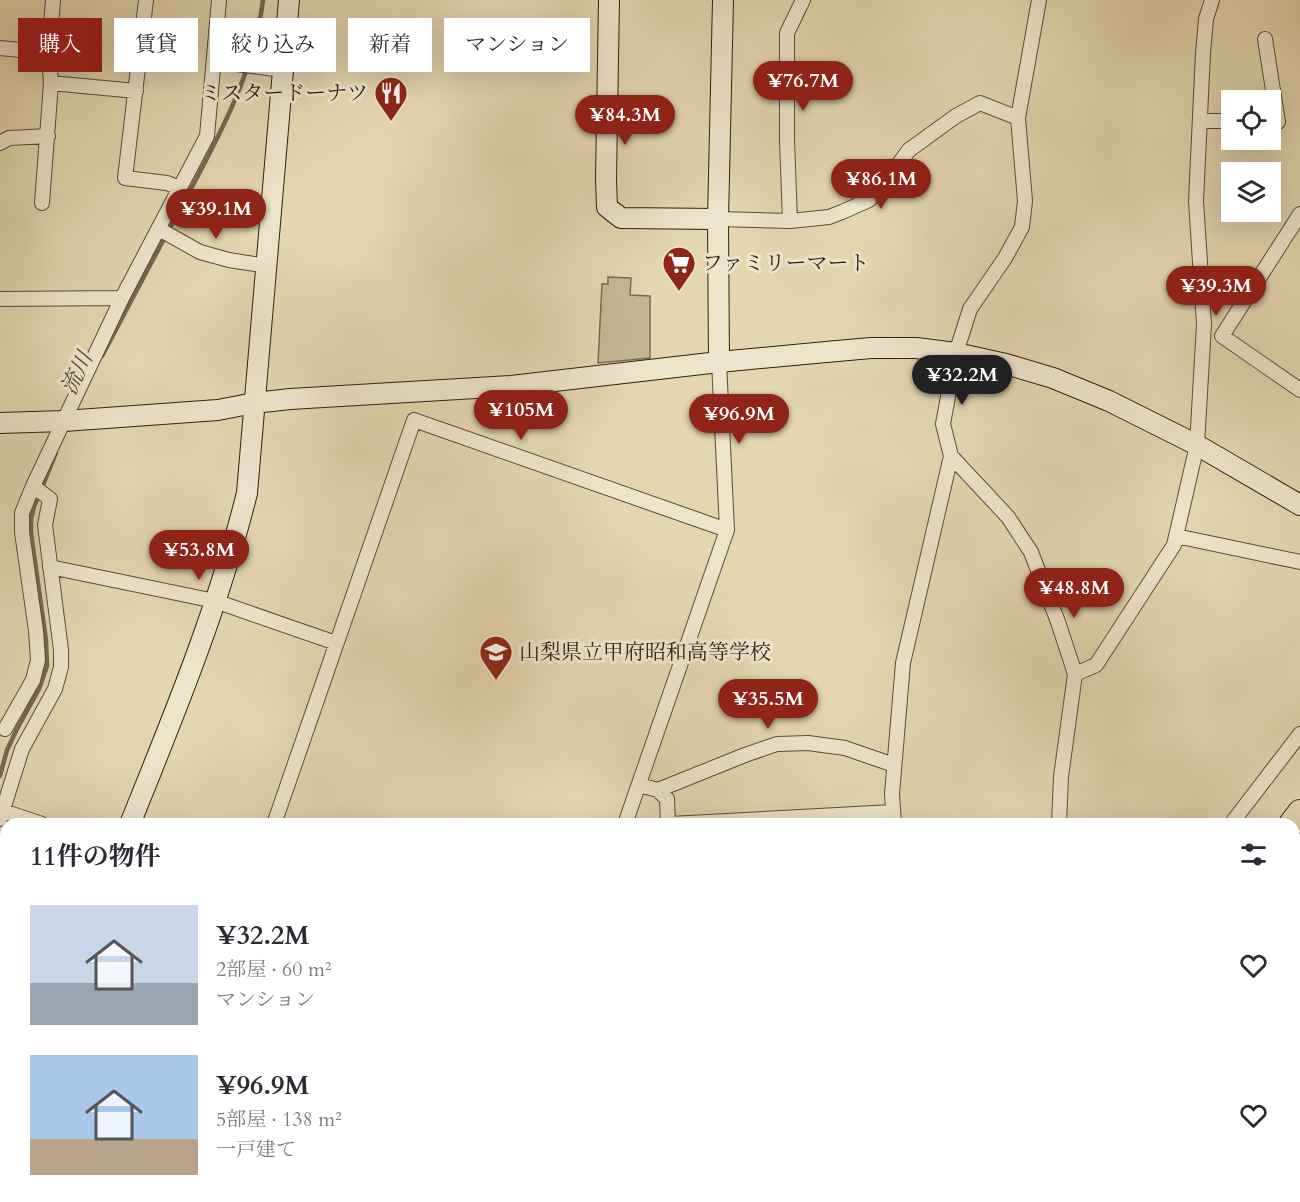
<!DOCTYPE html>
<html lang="ja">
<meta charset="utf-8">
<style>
body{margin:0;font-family:Cardo,"Noto Serif JP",serif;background:#f7f7f7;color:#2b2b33;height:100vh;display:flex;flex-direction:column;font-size:22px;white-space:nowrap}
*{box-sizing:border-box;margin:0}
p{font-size:20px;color:#7c7c81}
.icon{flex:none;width:33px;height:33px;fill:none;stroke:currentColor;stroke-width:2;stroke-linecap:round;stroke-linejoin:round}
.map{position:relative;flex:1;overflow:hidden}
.panel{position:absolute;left:0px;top:818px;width:1300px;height:386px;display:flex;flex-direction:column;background:#fff;border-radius:18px 18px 0 0;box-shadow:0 6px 24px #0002}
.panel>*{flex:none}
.hud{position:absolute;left:18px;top:18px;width:600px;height:54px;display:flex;gap:12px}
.buttons{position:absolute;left:1221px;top:90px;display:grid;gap:12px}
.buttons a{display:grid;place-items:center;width:60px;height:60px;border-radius:0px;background:#fff;box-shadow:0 6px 24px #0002;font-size:30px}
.price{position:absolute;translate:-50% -51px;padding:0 14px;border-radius:21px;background:#8f2418;color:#fff;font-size:20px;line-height:39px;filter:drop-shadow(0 2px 3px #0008)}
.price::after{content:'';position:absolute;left:50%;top:36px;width:18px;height:14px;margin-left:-9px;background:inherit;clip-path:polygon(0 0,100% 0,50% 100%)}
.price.selected{background:#222;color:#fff}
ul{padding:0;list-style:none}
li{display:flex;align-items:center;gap:18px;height:150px;padding:0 30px}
li span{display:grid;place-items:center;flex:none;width:168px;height:120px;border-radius:0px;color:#555}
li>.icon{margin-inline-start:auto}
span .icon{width:72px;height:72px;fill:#fffc;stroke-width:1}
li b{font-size:26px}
h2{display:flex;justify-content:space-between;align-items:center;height:72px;padding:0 30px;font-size:26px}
.pill{padding:0 21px;border-radius:0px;background:#fff;box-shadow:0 6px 24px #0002;font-size:21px;line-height:54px}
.pill.selected{background:#8f2418;color:#fff}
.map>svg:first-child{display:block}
.green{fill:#c4b797;stroke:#7a6a57;stroke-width:1.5}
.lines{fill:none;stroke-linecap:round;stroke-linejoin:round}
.stream{stroke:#766754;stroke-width:4.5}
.secondary-tunnel{stroke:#bfb192;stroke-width:20;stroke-dasharray:20 10;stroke-linecap:butt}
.street-casing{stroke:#5c4c3e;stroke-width:16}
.secondary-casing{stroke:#2f1e17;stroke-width:22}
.highway-casing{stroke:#2f1e17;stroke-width:26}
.street{stroke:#ede4cc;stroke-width:14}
.secondary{stroke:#ede4cc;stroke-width:20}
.highway{stroke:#e3d6b1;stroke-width:24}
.labels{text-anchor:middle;stroke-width:6;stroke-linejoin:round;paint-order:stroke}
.poi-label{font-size:21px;fill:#2f1e17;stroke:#ede4cc;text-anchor:start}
.water-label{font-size:22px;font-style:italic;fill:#59483b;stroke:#ede4cc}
</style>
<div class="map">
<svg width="1300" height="1202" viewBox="0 0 1300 1202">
<rect width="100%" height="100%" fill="#e3d6b1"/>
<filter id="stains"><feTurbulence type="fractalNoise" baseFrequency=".00333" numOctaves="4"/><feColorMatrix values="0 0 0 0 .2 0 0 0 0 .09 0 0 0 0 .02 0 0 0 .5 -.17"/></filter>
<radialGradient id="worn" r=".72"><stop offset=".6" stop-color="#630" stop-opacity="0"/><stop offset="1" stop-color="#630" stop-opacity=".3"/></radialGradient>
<!-- green -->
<path class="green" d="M 608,277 L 631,278 L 630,295 L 650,296 L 650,358 L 598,363 L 602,284 L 608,284 Z"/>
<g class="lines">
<!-- stream -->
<path class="stream" d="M 102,356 C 129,305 156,253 184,202 C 218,138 254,74 263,0
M 0,776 L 7,750 L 17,729 L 39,689 L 47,666 L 46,640 L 31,533 L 31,519 L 34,507 L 56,453"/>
<!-- secondary-tunnel -->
<path class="secondary-tunnel" d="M 28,1202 L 29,1197"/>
<defs>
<path id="street" d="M 146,0 L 125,178 L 167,183 L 180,188
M 1265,39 L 1278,122 L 1270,122
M 0,48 L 49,53
M 214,61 L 282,70
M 51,83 L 136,91
M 1200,121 L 1232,121
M 0,143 L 9,138 L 48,136
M 42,203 L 51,83 L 49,53 L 53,0
M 1300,214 L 1222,336 L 1300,390
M 718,219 L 790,221 L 829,217 L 842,212 L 869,200 L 890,176 L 909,150 L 956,116 L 980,103 L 1018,118
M 790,221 L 787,140 L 787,33 L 803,0
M 159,229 L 200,252 L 229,260 L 267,266
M 0,299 L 122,298
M 719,362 L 727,530
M 951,456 L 1008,517 L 1031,552 L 1058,622 L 1075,674 L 1061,777 L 1059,824
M 1176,536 L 1300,562
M 50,567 L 215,601 L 336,643
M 1075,674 L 1096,665 L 1174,545 L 1197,445 L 1204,324 L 1196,201 L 1203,53 L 1206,19 L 1212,0
M 5,729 L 33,680 L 38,660 L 36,631 L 22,532 L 22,513 L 33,486
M 639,785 L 658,790 L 745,755 L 777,744 L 808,743 L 845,748 L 894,765
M 658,790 L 667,799 L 668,824
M 0,810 L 42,824
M 0,819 L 22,749 L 55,689 L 61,667 L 61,650 L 45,525 L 50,499 L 33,486 L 122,298 L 207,136 L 219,0
M 274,824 L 414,420 L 727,530 L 625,824
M 670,824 L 893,812
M 894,824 L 892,794 L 903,663 L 951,456 L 943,424 L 956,353 L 970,309 L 1005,258 L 1022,227 L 1025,201 L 1018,118 L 1039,0
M 1231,824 L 1300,734
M 1294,934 L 1300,927
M 0,1125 L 6,1126
M 300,1197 L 324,1202
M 719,1197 L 719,1201 L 824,1197
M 840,1197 L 840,1202
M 1243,1197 L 1247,1202
M 886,1202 L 891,1197
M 1058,1202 L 1063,1197
M 1214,1202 L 1216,1197"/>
<path id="secondary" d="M 609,0 L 606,179 L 607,207 L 621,218 L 718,219
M 719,362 L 718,219 L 723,0
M 0,423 L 64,421 L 218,410 L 254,403 L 290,399 L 511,386 L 719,362 L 826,352 L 871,348 L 916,348 L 956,353 L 1006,364 L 1053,378 L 1109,401 L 1197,445 L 1300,505
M 130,824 C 174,715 219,606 247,493 L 289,0"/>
<path id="highway" d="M 1291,824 L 1300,812
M 1294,862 L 1300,856
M 0,1174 L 6,1175
M 48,1197 L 71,1202
M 88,1197 L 109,1202
M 945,1202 L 950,1197
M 994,1202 L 998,1197"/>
</defs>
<!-- street casing -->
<use href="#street" class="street-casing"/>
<!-- secondary casing -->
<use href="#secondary" class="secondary-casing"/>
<!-- highway casing -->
<use href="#highway" class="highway-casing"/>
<!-- street -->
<use href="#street" class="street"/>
<!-- secondary -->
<use href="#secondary" class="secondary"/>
<!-- highway -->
<use href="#highway" class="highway"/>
</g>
<!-- icons -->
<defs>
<symbol id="restaurant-pin" viewBox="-11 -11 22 30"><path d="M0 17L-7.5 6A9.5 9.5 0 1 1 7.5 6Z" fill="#8f2418" stroke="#ede4cc"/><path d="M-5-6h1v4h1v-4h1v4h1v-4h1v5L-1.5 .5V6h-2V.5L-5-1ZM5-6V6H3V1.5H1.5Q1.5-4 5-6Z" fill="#fff"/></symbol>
<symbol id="supermarket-pin" viewBox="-11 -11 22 30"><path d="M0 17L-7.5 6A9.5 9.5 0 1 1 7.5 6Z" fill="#8f2418" stroke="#ede4cc"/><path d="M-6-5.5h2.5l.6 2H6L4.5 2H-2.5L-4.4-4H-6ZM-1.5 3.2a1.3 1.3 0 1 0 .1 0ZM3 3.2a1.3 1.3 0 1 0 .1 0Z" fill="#fff"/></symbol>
<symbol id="school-pin" viewBox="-11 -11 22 30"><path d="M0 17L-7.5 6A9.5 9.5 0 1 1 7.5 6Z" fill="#8f2418" stroke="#ede4cc"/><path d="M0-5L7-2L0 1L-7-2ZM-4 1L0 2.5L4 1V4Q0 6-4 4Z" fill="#fff"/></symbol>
</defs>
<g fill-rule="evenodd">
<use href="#restaurant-pin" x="372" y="74" width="38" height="52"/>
<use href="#supermarket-pin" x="660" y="244" width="38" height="52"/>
<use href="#school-pin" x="477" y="633" width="38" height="52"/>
</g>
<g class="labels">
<!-- poi labels -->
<g class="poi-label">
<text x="368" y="100" text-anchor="end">ミスタードーナツ</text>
<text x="702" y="270">ファミリーマート</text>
<text x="519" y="659">山梨県立甲府昭和高等学校</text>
</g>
<!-- water labels -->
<g class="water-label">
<text transform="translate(76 373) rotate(-65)" y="8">流川</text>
</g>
</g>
<rect width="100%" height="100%" filter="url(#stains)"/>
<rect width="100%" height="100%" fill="url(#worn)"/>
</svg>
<div class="buttons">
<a><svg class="icon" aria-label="locate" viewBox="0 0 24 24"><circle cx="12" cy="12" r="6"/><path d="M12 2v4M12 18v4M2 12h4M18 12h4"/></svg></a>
<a><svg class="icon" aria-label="layers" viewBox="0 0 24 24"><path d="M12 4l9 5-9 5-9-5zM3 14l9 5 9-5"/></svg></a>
</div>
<b class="price" style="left:803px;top:112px">¥76.7M</b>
<b class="price" style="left:625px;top:146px">¥84.3M</b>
<b class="price" style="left:881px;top:210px">¥86.1M</b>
<b class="price" style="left:216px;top:240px">¥39.1M</b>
<b class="price" style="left:1216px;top:317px">¥39.3M</b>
<b class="price selected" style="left:962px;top:406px">¥32.2M</b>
<b class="price" style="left:521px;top:441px">¥105M</b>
<b class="price" style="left:739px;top:445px">¥96.9M</b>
<b class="price" style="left:199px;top:581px">¥53.8M</b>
<b class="price" style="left:1074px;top:619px">¥48.8M</b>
<b class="price" style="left:768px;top:730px">¥35.5M</b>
<div class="hud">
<a class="pill selected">購入</a>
<a class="pill">賃貸</a>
<a class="pill">絞り込み</a>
<a class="pill">新着</a>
<a class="pill">マンション</a>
</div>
<section class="panel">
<h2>11件の物件<svg class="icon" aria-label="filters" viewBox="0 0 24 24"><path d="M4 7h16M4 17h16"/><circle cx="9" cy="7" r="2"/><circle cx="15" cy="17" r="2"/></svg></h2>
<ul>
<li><span style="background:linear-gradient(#c9d6e8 65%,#9aa5b1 0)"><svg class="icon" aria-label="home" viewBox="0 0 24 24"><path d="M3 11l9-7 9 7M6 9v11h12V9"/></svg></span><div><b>¥32.2M</b><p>2部屋 · 60 m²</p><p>マンション</p></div><svg class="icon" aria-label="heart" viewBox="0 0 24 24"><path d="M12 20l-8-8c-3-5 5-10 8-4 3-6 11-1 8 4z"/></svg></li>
<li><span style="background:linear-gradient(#a9c7e8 70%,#b9a48a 0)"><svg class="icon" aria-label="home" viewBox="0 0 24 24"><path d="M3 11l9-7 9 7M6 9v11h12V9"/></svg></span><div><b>¥96.9M</b><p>5部屋 · 138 m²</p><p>一戸建て</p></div><svg class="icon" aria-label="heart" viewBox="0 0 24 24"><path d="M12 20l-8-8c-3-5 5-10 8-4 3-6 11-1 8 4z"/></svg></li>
</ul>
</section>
</div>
